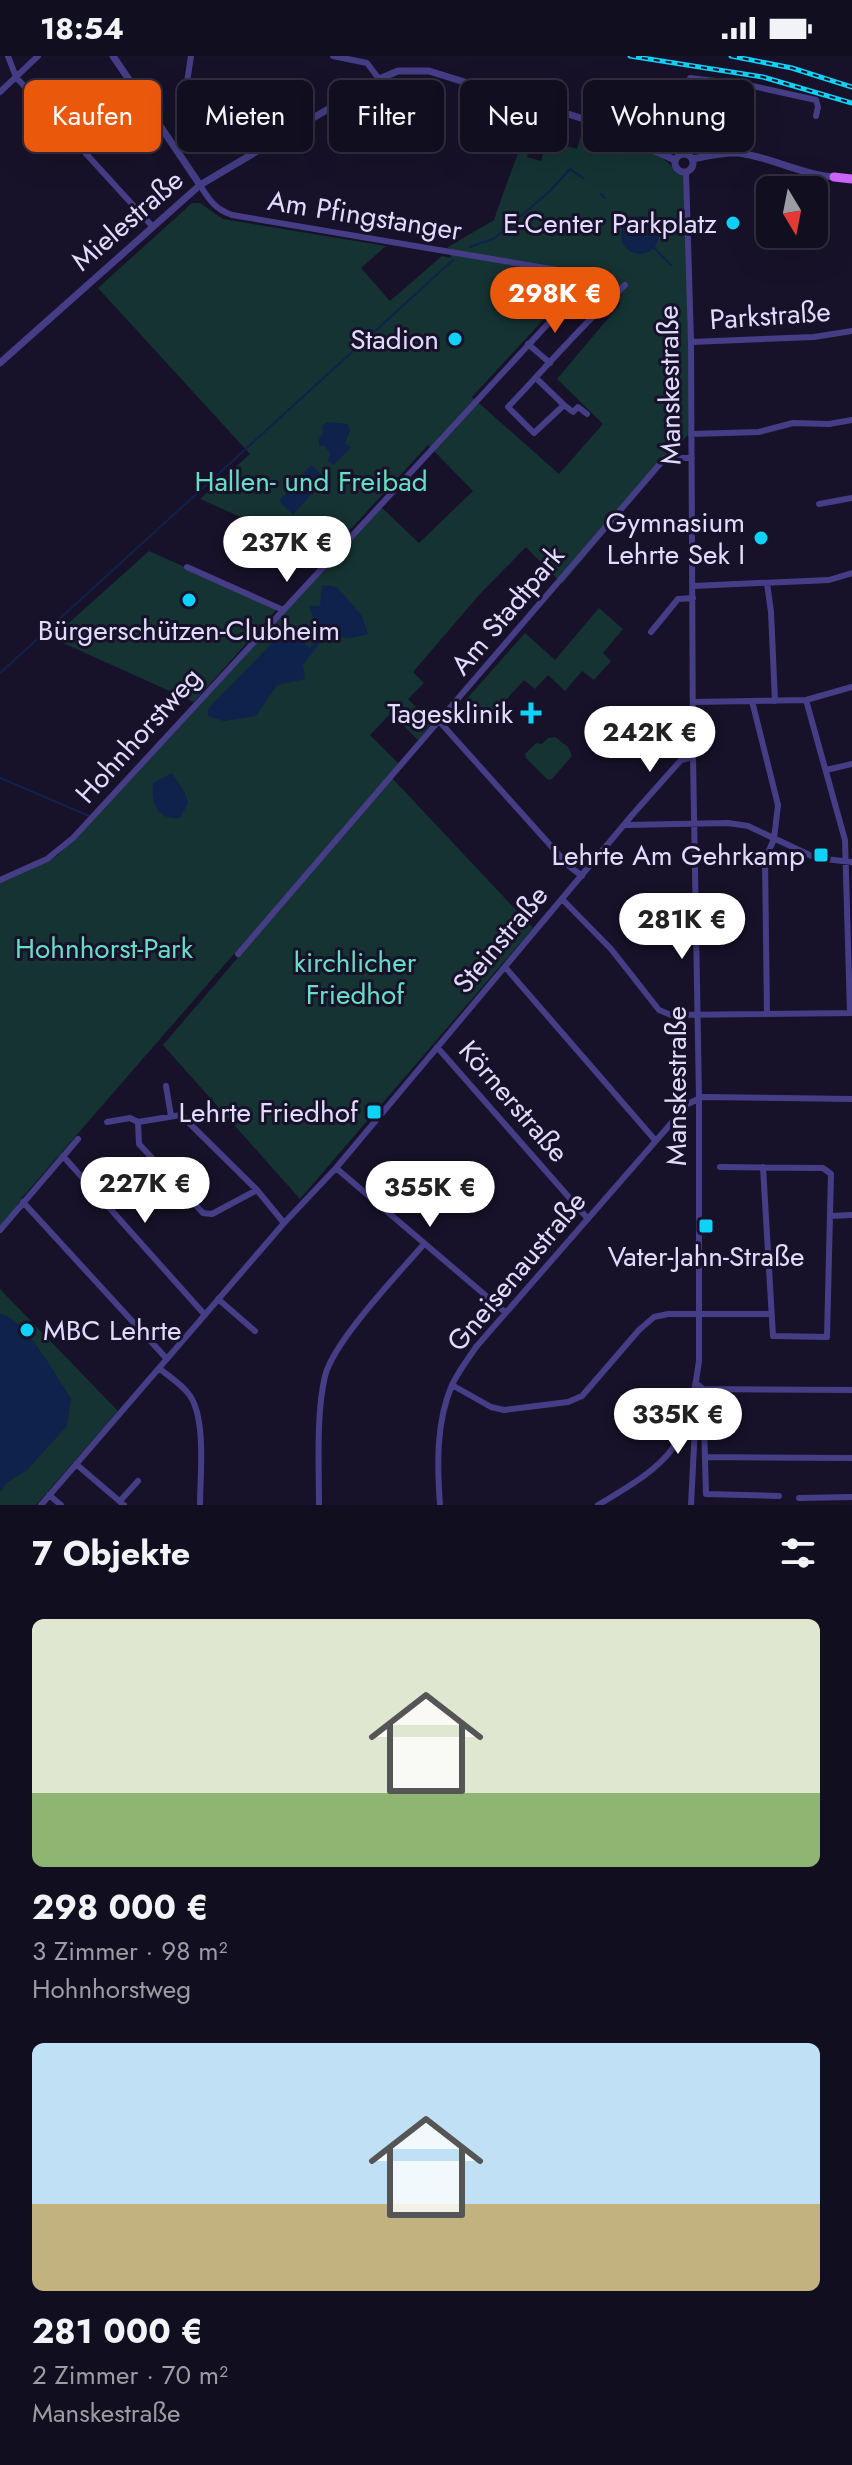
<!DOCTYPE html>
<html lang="de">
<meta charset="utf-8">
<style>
body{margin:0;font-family:Jost,sans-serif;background:#1e1c2c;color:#f1f3f6;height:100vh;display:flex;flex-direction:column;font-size:30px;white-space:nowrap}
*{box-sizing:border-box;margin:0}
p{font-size:26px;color:#9c9ca4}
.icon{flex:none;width:44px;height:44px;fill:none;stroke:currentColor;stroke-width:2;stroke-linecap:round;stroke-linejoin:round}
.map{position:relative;height:1449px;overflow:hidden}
.details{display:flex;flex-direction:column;background:#110e1f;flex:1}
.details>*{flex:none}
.guide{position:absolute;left:24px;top:24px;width:804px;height:72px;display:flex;gap:16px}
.needle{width:52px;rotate:170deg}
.buttons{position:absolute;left:756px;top:120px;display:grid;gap:16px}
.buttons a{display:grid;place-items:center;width:72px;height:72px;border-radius:12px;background:#110e1f;box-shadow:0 8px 32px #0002,0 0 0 2px #302e3d;font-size:40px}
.price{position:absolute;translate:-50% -68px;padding:0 18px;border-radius:28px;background:#fff;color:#222;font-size:26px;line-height:52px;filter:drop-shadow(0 2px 4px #0008)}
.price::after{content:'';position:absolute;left:50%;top:48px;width:24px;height:18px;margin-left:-12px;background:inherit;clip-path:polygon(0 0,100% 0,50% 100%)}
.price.current{background:#ea580c;color:#fff}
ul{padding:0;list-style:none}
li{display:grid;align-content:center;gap:16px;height:424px;padding:0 32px}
li span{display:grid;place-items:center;height:248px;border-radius:12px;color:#555}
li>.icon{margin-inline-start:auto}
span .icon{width:144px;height:144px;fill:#fffc;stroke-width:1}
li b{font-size:34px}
h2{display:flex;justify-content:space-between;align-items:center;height:96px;padding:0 32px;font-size:34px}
.tag{padding:0 28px;border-radius:12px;background:#110e1f;box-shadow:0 8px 32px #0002,0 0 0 2px #302e3d;font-size:28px;line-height:72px}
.tag.current{background:#ea580c;color:#fff}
.status{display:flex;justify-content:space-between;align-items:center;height:56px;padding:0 40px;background:#110e1f;direction:ltr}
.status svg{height:22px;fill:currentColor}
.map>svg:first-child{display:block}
.green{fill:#153333;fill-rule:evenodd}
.water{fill:#0f224b}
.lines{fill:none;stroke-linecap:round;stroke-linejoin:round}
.stream{stroke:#0f224b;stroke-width:2}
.minor{stroke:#453e87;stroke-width:6}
.tertiary{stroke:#453e87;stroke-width:7}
.primary{stroke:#cb66fa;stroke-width:9}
.rail-casing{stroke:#0ed2f7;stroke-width:5}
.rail{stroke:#171229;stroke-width:2;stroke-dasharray:6;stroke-linecap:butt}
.poi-dot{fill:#0ed2f7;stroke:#171229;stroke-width:3}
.labels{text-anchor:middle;stroke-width:6;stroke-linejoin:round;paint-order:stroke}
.street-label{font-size:28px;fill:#e1dbfe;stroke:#171229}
.poi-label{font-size:28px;fill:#e1dbfe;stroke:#171229;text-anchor:end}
.park-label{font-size:28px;fill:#68ddc6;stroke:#171229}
</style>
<div class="status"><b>18:54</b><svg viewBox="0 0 49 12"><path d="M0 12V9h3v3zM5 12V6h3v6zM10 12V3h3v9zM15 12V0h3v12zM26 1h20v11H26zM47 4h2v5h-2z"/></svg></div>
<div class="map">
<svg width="852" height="1449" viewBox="0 0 852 1449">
<rect width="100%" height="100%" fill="#171229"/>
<!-- green -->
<path class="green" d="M 532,55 L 564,65 L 562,69 L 538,62 L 527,101 L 541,105 L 552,71 L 560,73 L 556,87 L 577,93 L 583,72 L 623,89 L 626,86 C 643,93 667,99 675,116 L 685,120 L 690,376 L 562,528 L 526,491 L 479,539 L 413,616 L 424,627 L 408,643 L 432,667 L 418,684 L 391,657 L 370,679 L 398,707 L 392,716 L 21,1143 L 0,1177 L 0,826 L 57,800 L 95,762 L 280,554 L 379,449 L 419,487 L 473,435 L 428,389 L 327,499 L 200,443 L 250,398 L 98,232 L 192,147 L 200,147 L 223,163 L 386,190 L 361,212 L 390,245 L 442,200 L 451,202 L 448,191 L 494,164 C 506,127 521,93 532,55 ZM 579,225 L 621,247 L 557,323 L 603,368 L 559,418 L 472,341 Z
M 149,495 L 275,551 L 276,554 L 194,646 L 52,582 Z
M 599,552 L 623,573 L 603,597 L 611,605 L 594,624 L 582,615 L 565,635 L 548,619 L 535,633 L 524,624 L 484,668 L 464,646 L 525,577 L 555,604 Z
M 555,681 L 568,691 L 572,700 L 552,723 L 548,724 L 526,702 L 525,698 L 536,687 L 542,688 L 548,682 Z
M 392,722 L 533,872 L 300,1143 L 163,989 Z
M 0,1233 L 118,1355 L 36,1449 L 0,1449 Z"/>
<!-- water -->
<path class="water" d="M621 179a19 19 0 1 1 38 0a19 19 0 1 1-38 0Z
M 327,366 L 348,368 L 350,374 L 345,387 L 351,391 L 334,409 L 328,405 L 330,397 L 325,390 L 319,390 L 319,383 L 323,378 L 322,370 Z
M 311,409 L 325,422 L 293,459 L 279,445 Z
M 322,529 L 337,531 L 362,560 L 368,578 C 352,583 342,583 327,578 L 303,609 L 305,623 L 277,629 L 256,660 L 224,665 L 208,660 L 208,653 L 282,577 L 296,581 L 310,592 L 323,576 L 312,559 L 309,550 L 320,550 Z
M 172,717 L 185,737 L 188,747 L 180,762 C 157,764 151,747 153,727 Z
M 0,1258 C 26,1262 56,1321 71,1342 L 67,1370 L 27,1414 L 8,1426 L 0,1436 Z"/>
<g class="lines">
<!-- stream -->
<path class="stream" d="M 601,138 L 605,142
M 624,161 L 627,165
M 470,191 L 495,182 L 550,135 L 570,113 L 583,122
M 654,192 L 671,209
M 0,617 L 453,204
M 0,722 L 89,760"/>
<!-- minor -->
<path class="minor" d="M 8,0 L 16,21 L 152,170
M 333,0 L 367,7 L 379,23
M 690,22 L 748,29 L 816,44 L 818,51 L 816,60
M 0,36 L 38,0
M 180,54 L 184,46 L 191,0
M 746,99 L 750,77 L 748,29
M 572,241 L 594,260
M 691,286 L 814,281 L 852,275
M 528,288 L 550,307
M 536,322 L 564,349 L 534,377 L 508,351 C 547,310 584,267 625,229
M 564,349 L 573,356 L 578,351 L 587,358
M 691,378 L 759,376 L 793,367 L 829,368 L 852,364
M 819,448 L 852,442
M 187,511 L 283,554
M 767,527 L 771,556 L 775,645
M 693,530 L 829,524 L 852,517
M 651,576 L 678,543 L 693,542
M 806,644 L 845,784 L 850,957
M 752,645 L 778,749 L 774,783 L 765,804 L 767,958
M 693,646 L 806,644 L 852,631
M 439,665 L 569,810 L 582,820
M 826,714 L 852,708
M 626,769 L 728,767 L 748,770 L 816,802 L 852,806
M 0,824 L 47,803 L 73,782 L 581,232 L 580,224 L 575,217 L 232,159 C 215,153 209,144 200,129
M 562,843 L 611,893 L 659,954 L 671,959 L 852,957
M 238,898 L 665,402 L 692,402
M 505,911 L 655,1084
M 437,991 L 588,1163
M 166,1030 L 171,1060
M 107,1066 L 130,1062 L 138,1066
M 63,1100 L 205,1259
M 720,1111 L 823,1112 L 831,1118 L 827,1281 L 773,1280 L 763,1111
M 336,1112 L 505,1256
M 257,1134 L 212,1158 L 203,1157 L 139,1088 L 138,1066 L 181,1059 L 257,1134 L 284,1167
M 23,1146 L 166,1302
M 830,1160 L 852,1159
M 0,1174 L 78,1083
M 218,1243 L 255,1275
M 159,1312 C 168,1320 180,1327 188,1337 C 207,1360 200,1420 200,1449
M 696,1327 L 703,1333 L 706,1438 L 779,1440
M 452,1329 L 491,1351 L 504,1354 L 568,1346 L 582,1340 L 639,1274 L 654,1261 L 668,1258 L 771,1258
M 703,1333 L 852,1334
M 705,1401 L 852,1402
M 76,1408 L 124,1449
M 49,1439 L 61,1449
M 799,1442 L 852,1441
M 120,1445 L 138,1425
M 41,1449 L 284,1167 L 336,1112 L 633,758 L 681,704 L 693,701
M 319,1449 C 319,1409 316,1359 325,1320 C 334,1285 398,1218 424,1188
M 440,1449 C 437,1409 436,1366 452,1329 C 458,1316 468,1303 476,1291 L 688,1048 L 702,1041 L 852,1043
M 598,1449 C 672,1405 687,1393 699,1305 L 699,1042 L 693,701 L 691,286 L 686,116
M 691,1449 L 696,1351 L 691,1343"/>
<!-- tertiary -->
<path class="tertiary" d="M 113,0 L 200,129
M675 107a9 9 0 1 1 18 0a9 9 0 1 1-18 0Z
M 693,103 C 707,100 723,96 738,97 C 772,101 803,120 838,121
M 0,307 L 200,129 L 379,23 L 398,15 L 429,15 L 584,63 L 675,104"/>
<!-- primary -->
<path class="primary" d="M 834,121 L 852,123"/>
<defs>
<path id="rail" d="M 630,0 L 763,21 L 852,47
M 731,0 L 792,12 L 852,31"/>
</defs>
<!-- rail casing -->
<use href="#rail" class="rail-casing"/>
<!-- rail -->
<use href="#rail" class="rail"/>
</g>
<!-- markers -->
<g class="poi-dot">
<circle cx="733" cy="167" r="8"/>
<circle cx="455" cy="283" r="8"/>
<circle cx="761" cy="482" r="8"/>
<circle cx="189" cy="544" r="8"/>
<path d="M527 645h8v8h8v8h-8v8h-8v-8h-8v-8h8z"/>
<rect x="813" y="791" width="16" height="16" rx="4"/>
<rect x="366" y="1048" width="16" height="16" rx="4"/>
<rect x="698" y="1162" width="16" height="16" rx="4"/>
<circle cx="27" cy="1274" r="8"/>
</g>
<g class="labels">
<!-- street labels -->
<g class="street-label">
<text transform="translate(365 159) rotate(9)" y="10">Am Pfingstanger</text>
<text transform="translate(127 164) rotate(-41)" y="10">Mielestraße</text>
<text transform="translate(770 259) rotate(-4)" y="10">Parkstraße</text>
<text transform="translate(669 329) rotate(-91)" y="10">Manskestraße</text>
<text transform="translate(507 554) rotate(-50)" y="10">Am Stadtpark</text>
<text transform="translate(138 679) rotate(-48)" y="10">Hohnhorstweg</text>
<text transform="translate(500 883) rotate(-50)" y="10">Steinstraße</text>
<text transform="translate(676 1030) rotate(-90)" y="10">Manskestraße</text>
<text transform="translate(514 1045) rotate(49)" y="10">Körnerstraße</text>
<text transform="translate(516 1215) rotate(-50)" y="10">Gneisenaustraße</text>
</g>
<!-- poi labels -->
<g class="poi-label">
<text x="717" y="177">E-Center Parkplatz</text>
<text x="439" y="293">Stadion</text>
<text x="745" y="476">Gymnasium<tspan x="745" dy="32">Lehrte Sek I</tspan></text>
<text x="189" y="584" text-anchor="middle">Bürgerschützen-Clubheim</text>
<text x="513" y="667">Tagesklinik</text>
<text x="805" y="809">Lehrte Am Gehrkamp</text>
<text x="358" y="1066">Lehrte Friedhof</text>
<text x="706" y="1210" text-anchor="middle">Vater-Jahn-Straße</text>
<text x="43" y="1284" text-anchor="start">MBC Lehrte</text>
</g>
<!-- park labels -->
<g class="park-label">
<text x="311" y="435">Hallen- und Freibad</text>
<text x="104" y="902">Hohnhorst-Park</text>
<text x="355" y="916">kirchlicher<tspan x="355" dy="32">Friedhof</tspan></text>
</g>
</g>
</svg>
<div class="buttons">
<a><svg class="needle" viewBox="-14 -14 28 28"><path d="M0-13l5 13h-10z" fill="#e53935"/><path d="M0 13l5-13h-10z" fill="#9c9ca4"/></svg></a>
</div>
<b class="price current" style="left:555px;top:279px">298K €</b>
<b class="price" style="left:287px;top:528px">237K €</b>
<b class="price" style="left:650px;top:718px">242K €</b>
<b class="price" style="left:682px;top:905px">281K €</b>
<b class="price" style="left:145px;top:1169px">227K €</b>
<b class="price" style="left:430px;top:1173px">355K €</b>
<b class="price" style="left:678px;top:1400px">335K €</b>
<div class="guide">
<a class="tag current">Kaufen</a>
<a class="tag">Mieten</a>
<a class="tag">Filter</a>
<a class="tag">Neu</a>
<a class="tag">Wohnung</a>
</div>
</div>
<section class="details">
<h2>7 Objekte<svg class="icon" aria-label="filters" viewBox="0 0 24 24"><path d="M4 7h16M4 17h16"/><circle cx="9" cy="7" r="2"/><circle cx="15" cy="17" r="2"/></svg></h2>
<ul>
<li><span style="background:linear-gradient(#dfe7d0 70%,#8fb573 0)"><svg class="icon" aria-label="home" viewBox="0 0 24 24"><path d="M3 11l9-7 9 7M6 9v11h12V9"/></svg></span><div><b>298 000 €</b><p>3 Zimmer · 98 m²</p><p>Hohnhorstweg</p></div></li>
<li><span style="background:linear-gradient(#bfe0f5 65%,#c2b280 0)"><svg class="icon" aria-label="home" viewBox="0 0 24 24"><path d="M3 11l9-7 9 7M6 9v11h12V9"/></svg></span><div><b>281 000 €</b><p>2 Zimmer · 70 m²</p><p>Manskestraße</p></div></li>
</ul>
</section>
